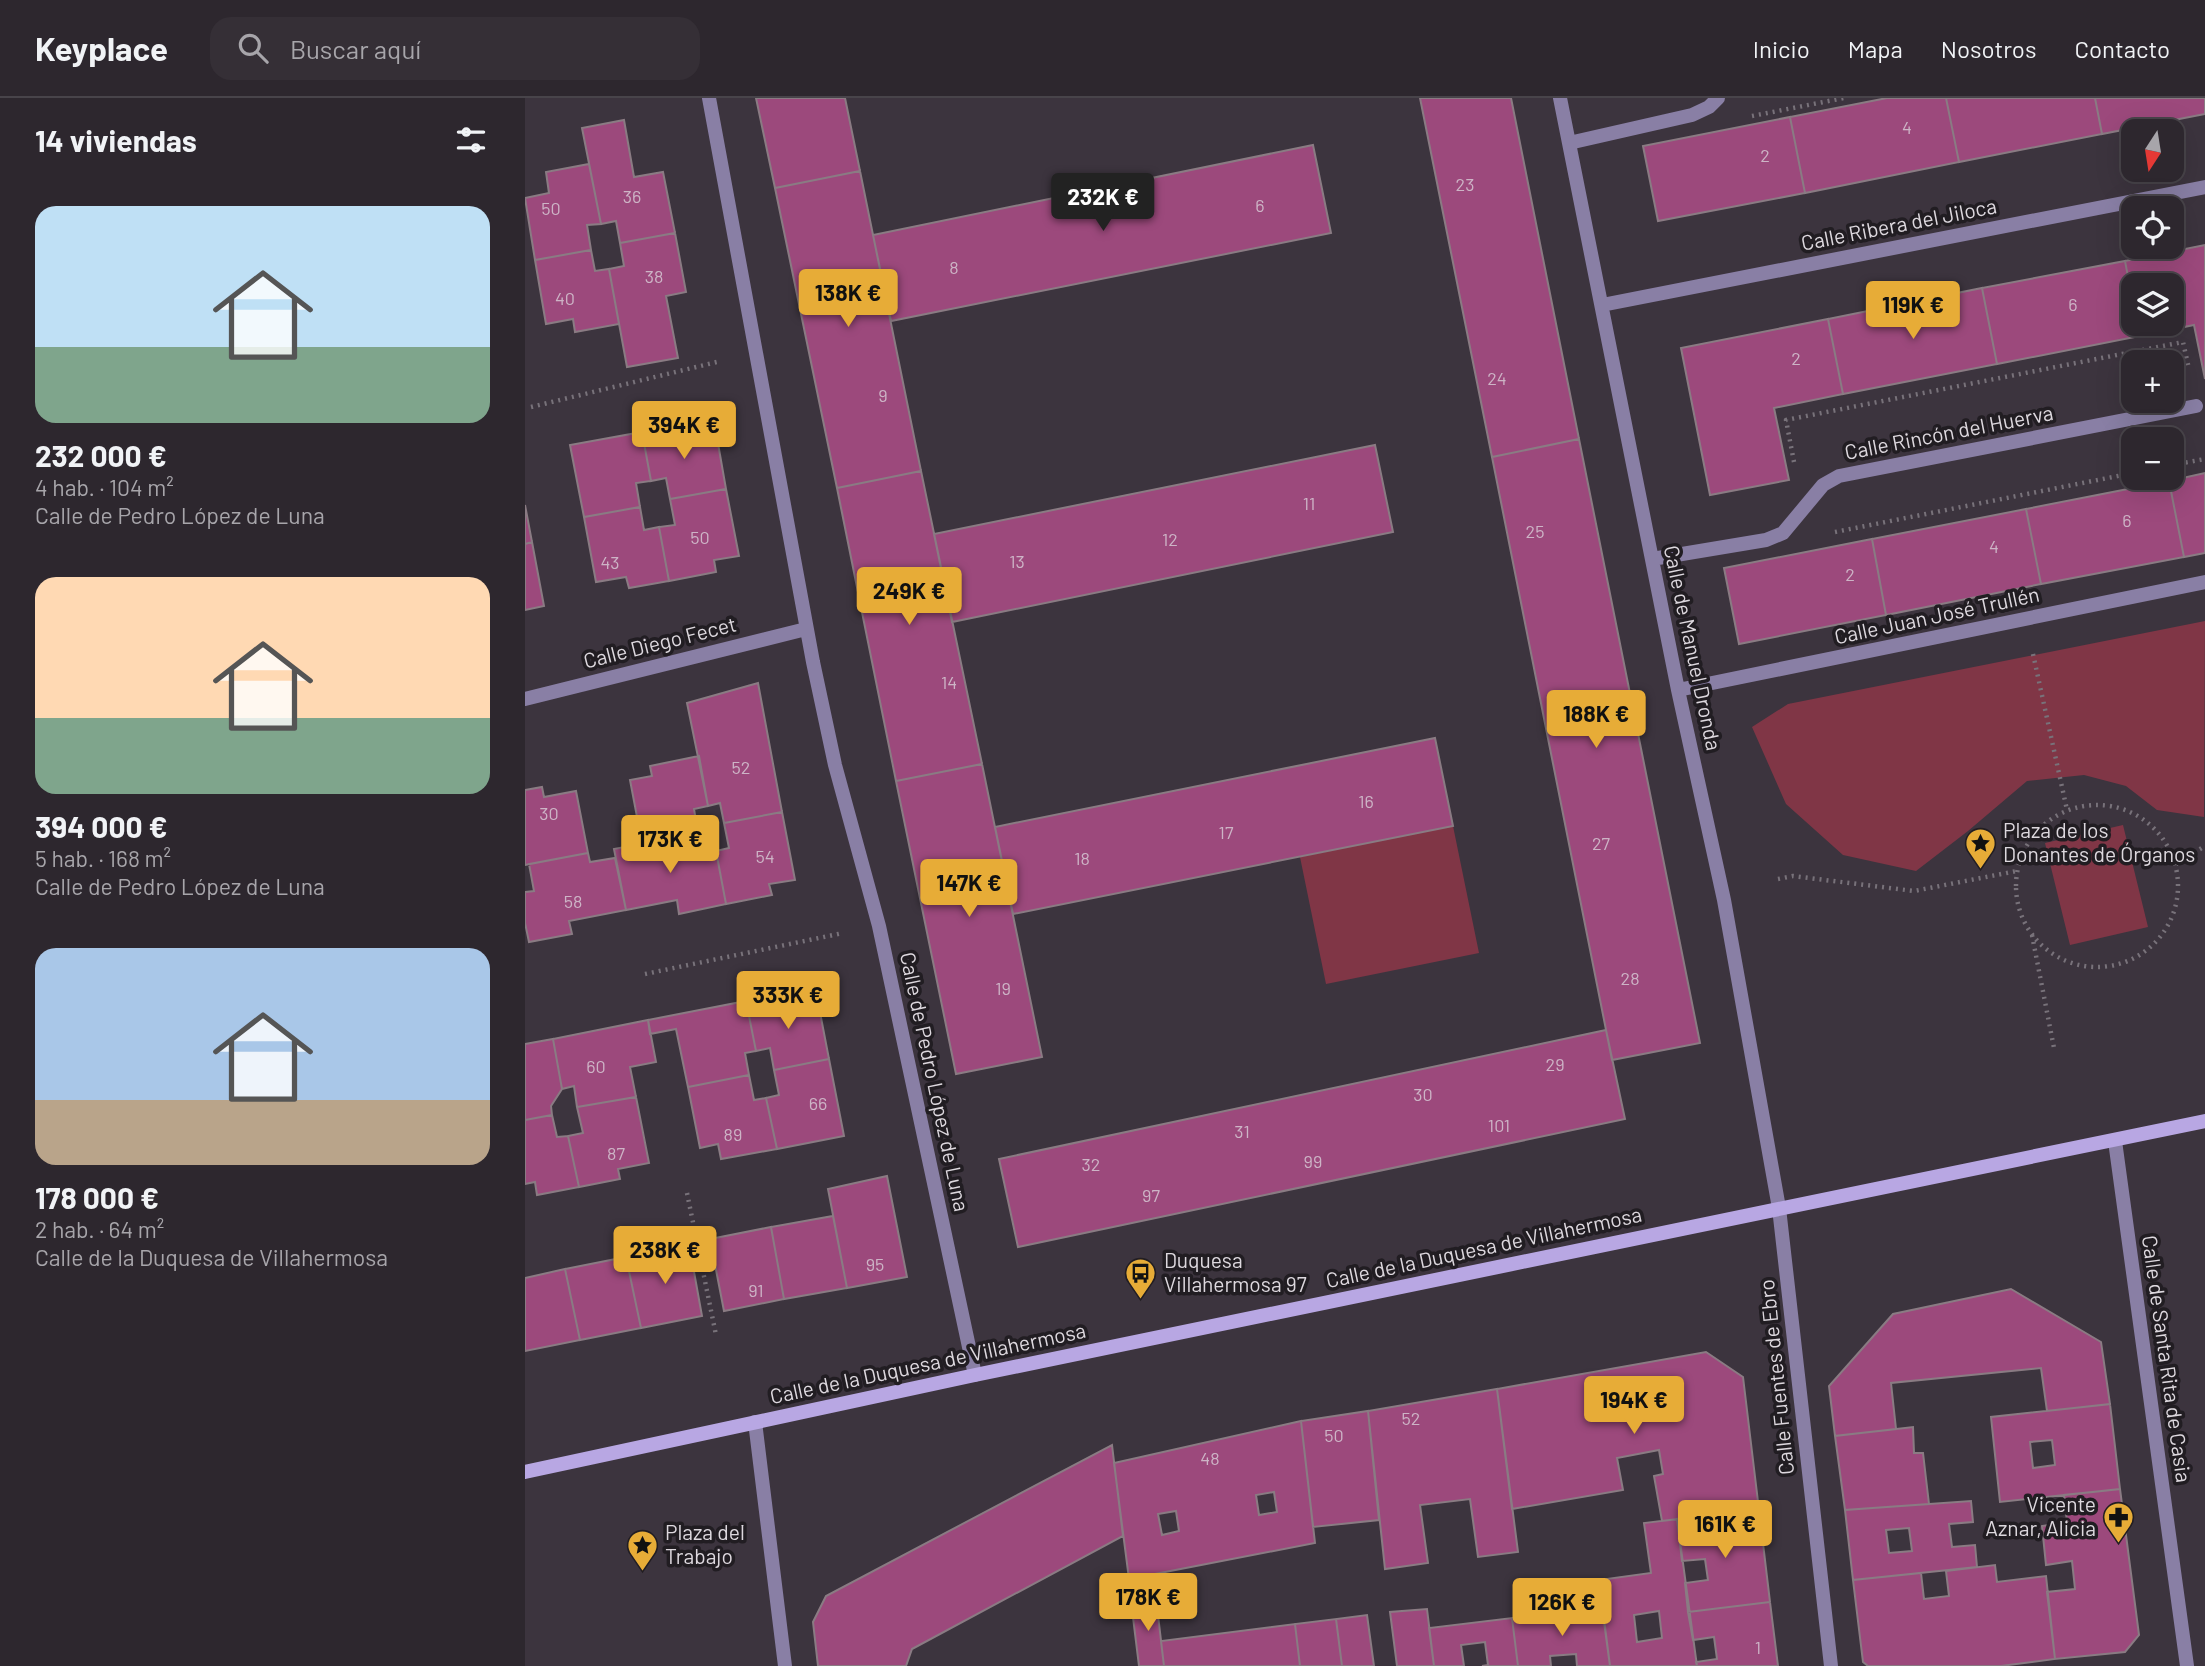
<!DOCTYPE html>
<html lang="es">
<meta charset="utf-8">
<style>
body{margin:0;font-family:Barlow,sans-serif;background:#352f36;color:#f1f3f6;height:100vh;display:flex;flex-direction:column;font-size:26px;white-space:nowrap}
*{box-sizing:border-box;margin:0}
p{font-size:23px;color:#a7a5aa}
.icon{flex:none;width:38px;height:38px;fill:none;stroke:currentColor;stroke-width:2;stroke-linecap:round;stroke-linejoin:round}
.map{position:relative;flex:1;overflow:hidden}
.sheet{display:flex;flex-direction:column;background:#2d272e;width:525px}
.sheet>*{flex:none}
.needle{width:46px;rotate:192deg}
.tools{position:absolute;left:1596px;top:21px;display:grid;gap:14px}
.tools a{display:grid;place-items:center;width:63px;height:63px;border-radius:14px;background:#2d272e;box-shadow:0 7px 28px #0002,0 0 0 2px #48444a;font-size:35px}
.price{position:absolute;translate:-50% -60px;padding:0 16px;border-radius:7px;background:#e7ac37;color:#111;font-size:23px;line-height:46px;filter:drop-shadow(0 2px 4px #0008)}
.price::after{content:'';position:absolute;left:50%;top:42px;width:21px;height:16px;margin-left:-10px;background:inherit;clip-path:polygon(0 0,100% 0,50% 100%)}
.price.active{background:#222;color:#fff}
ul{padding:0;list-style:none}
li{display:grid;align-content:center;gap:14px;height:371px;padding:0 35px}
li span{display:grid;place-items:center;height:217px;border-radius:21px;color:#555}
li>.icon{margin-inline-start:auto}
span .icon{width:126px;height:126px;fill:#fffc;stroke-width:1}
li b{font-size:30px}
h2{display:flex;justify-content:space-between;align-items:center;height:84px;padding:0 35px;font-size:30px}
header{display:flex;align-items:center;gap:42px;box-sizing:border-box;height:98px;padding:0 35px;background:#2d272e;border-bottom:2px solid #48444a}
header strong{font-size:33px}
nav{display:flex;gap:38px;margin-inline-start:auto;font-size:24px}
.search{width:490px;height:63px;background:#352f36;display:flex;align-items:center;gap:18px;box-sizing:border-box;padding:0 24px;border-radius:21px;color:#a7a5aa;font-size:26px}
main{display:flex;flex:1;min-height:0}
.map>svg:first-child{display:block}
.green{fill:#803646}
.building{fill:#9c497c;stroke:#8a7b83;stroke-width:2;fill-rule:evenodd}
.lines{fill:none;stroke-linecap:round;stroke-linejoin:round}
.path{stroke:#78727a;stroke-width:4.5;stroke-dasharray:2 5;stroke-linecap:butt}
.minor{stroke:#897fa5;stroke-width:14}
.secondary{stroke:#b8a7e3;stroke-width:14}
.labels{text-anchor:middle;stroke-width:7;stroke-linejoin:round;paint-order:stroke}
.number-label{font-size:18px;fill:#cdb4c6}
.street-label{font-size:21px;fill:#ddd8de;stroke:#211d22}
.poi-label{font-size:21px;fill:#ddd8de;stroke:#211d22;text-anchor:start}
</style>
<header>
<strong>Keyplace</strong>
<div class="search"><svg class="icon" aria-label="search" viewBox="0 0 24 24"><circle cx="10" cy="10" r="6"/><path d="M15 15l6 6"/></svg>Buscar aquí</div>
<nav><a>Inicio</a><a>Mapa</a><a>Nosotros</a><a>Contacto</a></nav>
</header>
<main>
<section class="sheet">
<h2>14 viviendas<svg class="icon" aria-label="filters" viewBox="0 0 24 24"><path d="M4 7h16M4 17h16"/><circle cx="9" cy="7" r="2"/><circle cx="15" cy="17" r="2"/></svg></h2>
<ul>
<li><span style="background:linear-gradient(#bfe0f5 65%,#7fa58c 0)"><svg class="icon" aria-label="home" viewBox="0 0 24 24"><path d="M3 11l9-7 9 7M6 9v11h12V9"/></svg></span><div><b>232 000 €</b><p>4 hab. · 104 m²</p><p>Calle de Pedro López de Luna</p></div></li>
<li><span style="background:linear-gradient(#ffd9b3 65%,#7fa58c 0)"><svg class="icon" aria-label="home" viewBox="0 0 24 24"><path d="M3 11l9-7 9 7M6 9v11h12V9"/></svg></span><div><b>394 000 €</b><p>5 hab. · 168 m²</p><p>Calle de Pedro López de Luna</p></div></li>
<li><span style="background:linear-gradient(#a9c7e8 70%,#b9a48a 0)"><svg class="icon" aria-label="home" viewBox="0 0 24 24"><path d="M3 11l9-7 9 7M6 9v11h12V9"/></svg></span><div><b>178 000 €</b><p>2 hab. · 64 m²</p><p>Calle de la Duquesa de Villahermosa</p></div></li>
</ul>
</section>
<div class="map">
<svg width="1680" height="1568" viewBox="0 0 1680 1568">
<rect width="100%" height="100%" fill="#3c343e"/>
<!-- green -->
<path class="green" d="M 1680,523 L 1679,719 L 1632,712 L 1601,688 L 1559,677 L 1502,683 L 1443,733 L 1391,773 L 1318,757 L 1261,706 L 1227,629 L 1263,606 Z
M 1598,727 L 1623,829 L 1545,847 L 1520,745 Z
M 928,728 L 954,855 L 801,886 L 775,759 Z"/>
<!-- building -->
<path class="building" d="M 231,0 L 320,0 L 335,73 L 250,90 Z
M 895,0 L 986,0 L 1054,341 L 967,359 Z
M 1362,0 L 1421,0 L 1434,64 L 1280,95 L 1265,19 Z
M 1421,0 L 1570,0 L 1577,36 L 1434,64 Z
M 1570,0 L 1680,0 L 1680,16 L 1577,36 Z
M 1265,19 L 1280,95 L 1133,123 L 1118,48 Z
M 99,22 L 109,79 L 138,74 L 150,135 L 95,145 L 91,123 L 76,126 L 57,30 Z
M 788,47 L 806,135 L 366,223 L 348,137 Z
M 64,66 L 76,126 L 62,127 L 66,152 L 10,162 L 0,100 L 24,95 L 21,74 Z
M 335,73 L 396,373 L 312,390 L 250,90 Z
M 150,135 L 161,194 L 141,198 L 153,260 L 102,269 L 84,171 L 99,168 L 95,145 Z
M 1680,147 L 1680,281 L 1669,227 L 1615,238 L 1613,226 L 1647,226 L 1647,187 L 1608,187 L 1608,205 L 1600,163 Z
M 66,152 L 70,173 L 84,171 L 94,226 L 50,234 L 48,221 L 21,226 L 10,162 Z
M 1600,163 L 1608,205 L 1608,226 L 1613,226 L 1615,238 L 1472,266 L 1457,190 Z
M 1457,190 L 1472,266 L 1318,296 L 1303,221 Z
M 1303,221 L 1318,296 L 1249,310 L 1264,382 L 1185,397 L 1156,250 Z
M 163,325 L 165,339 L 191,334 L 201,391 L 145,401 L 141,380 L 126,383 L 117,334 Z
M 117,334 L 126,383 L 111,385 L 115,409 L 59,419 L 45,347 Z
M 1054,341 L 1175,945 L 1087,962 L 967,359 Z
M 850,347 L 868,434 L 427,524 L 409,436 Z
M 396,373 L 457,666 L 371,683 L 312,390 Z
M 1680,375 L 1680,455 L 1659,459 L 1644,383 Z
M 1644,383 L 1659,459 L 1516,486 L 1501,411 Z
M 201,391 L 214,458 L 189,462 L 191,474 L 144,483 L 134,429 L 150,427 L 145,401 Z
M 0,407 L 7,444 L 0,446 Z
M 115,409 L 119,432 L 134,429 L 144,483 L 104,490 L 101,479 L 71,484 L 59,419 Z
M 1501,411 L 1516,486 L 1361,517 L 1347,441 Z
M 1347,441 L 1361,517 L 1214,546 L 1199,470 Z
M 7,444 L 19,508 L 0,512 L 0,446 Z
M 233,585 L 257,714 L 199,725 L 195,705 L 183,708 L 162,605 Z
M 910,640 L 928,728 L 488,816 L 470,729 Z
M 174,658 L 183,708 L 169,711 L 173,735 L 117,745 L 105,682 L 127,678 L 125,668 Z
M 457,666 L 517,959 L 431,976 L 371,683 Z
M 17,689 L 19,699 L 51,693 L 63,755 L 0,767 L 0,692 Z
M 257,714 L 270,782 L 244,786 L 247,797 L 201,806 L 191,753 L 204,750 L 199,725 Z
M 173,735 L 178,755 L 191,753 L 201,806 L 154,816 L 152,802 L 101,812 L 89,751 Z
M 63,755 L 65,764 L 90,760 L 101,812 L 44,823 L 47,836 L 4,844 L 0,825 L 0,794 L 9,793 L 4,766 Z
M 264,895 L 267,908 L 293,904 L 304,961 L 249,972 L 245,950 L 231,953 L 221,903 Z
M 221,903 L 231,953 L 220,955 L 224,977 L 163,989 L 151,931 L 125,936 L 123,922 Z
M 123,922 L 131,964 L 105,969 L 111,999 L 52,1009 L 49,988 L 37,991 L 28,941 Z
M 1081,932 L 1100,1021 L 493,1149 L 474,1061 Z
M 28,941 L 37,991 L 26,1008 L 27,1017 L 0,1022 L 0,946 Z
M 304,961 L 319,1038 L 252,1051 L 241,1000 L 254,997 L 249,972 Z
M 224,977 L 229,1002 L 241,1000 L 252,1051 L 196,1061 L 193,1046 L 175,1050 L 163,989 Z
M 111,999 L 124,1065 L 93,1071 L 95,1081 L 54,1089 L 43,1038 L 58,1035 L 52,1009 Z
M 27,1017 L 32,1039 L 43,1038 L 54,1089 L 12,1097 L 10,1084 L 0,1086 L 0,1022 Z
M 362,1078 L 382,1179 L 322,1190 L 303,1091 Z
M 308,1118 L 322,1190 L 259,1201 L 246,1129 Z
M 246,1129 L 259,1201 L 199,1213 L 185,1141 Z
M 164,1146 L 177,1218 L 116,1230 L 101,1159 Z
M 101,1159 L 116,1230 L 55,1242 L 40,1171 Z
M 40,1171 L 55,1242 L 0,1253 L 0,1180 Z
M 1486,1191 L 1576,1244 L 1585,1306 L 1522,1313 L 1516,1270 L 1366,1285 L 1371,1331 L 1310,1338 L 1304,1288 L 1368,1216 Z
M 1181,1254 L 1218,1279 L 1234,1412 L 1137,1423 L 1129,1378 L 1138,1376 L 1134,1352 L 1092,1360 L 1098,1392 L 987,1411 L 972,1291 Z
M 972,1291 L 993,1454 L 953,1459 L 945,1401 L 895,1407 L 903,1465 L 860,1471 L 843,1313 Z
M 1585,1306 L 1595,1391 L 1475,1404 L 1466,1319 ZM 1527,1342 L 1530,1367 L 1508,1370 L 1505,1344 Z
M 843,1313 L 854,1422 L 788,1429 L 776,1323 Z
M 776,1323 L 790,1445 L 604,1481 L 589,1365 ZM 749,1394 L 752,1414 L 734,1417 L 731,1397 ZM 651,1413 L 654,1433 L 637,1437 L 633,1416 Z
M 1388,1329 L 1389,1355 L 1398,1355 L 1404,1406 L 1320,1412 L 1310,1338 Z
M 587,1347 L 598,1438 L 387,1551 L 381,1568 L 293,1568 L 288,1524 L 301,1498 Z
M 1595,1391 L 1614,1537 L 1600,1554 L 1530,1561 L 1522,1494 L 1550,1491 L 1547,1463 L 1521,1467 L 1517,1428 L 1542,1424 L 1539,1397 Z
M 1446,1403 L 1448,1424 L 1424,1426 L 1427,1449 L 1450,1447 L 1452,1469 L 1328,1482 L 1320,1412 ZM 1384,1430 L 1387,1453 L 1364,1455 L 1361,1432 Z
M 1234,1412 L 1245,1504 L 1163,1514 L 1160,1485 L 1183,1482 L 1180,1461 L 1157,1463 L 1152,1421 Z
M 1152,1421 L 1172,1568 L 1085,1568 L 1074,1482 L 1126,1475 L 1119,1425 ZM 1134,1513 L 1137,1540 L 1112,1544 L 1109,1517 Z
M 1470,1467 L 1472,1484 L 1521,1478 L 1530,1561 L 1476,1568 L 1343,1568 L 1338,1564 L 1328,1482 L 1396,1475 L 1399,1501 L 1424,1498 L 1421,1473 Z
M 631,1500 L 639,1568 L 614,1568 L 606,1503 Z
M 1245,1504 L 1253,1568 L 1172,1568 L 1171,1564 L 1192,1561 L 1189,1539 L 1168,1542 L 1163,1514 Z
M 1077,1509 L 1085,1568 L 1052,1568 L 1051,1556 L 1025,1558 L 1026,1568 L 993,1568 L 987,1520 Z
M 902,1511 L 909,1568 L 872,1568 L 865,1514 Z
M 842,1517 L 849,1568 L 817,1568 L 811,1521 Z
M 987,1520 L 993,1568 L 957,1568 L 963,1567 L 960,1544 L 936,1547 L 939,1568 L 909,1568 L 904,1530 Z
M 811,1521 L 817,1568 L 775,1568 L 770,1526 Z
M 770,1526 L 775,1568 L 639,1568 L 636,1543 Z"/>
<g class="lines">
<!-- path -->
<path class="path" d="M 1227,18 L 1319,0
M 6,309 L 196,263
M 1269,364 L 1261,322 L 1658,244 L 1664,271
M 1647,367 L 1680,361
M 1310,434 L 1608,375
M 1508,556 L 1542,712
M1491 788a81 81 0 1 1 162 0a81 81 0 1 1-162 0Z
M 1651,766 L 1680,748
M 1253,781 L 1268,778 L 1389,793 L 1492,773
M 1507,837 L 1529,950
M 120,876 L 318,835
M 162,1095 L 191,1237"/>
<!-- minor -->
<path class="minor" d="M 184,0 L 288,564 L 310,667 L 354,828 L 450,1277
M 1035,0 L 1153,592 L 1199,802 L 1254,1110 L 1306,1568
M 1044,45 L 1167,17 L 1184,9 L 1193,0
M 1077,207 L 1680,89
M 1127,461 L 1241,442 L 1258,435 L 1298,387 L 1314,378 L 1671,308
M 1153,592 L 1680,484
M 0,601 L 281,531
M 1590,1043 L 1662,1568
M 230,1324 L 260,1568"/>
<!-- secondary -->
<path class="secondary" d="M 0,1374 L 450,1277 L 1680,1023"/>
</g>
<!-- icons -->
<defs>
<symbol id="sight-pin" viewBox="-11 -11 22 30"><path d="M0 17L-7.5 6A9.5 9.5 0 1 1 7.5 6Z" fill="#e7ac37" stroke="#211d22"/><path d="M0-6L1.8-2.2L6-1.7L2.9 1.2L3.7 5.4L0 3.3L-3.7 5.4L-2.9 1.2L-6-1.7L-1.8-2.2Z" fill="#111"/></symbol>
<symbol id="bus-pin" viewBox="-11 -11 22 30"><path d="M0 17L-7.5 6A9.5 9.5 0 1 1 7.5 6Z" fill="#e7ac37" stroke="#211d22"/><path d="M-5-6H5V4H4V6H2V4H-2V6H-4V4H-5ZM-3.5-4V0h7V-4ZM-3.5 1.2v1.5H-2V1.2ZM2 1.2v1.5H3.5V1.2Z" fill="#111"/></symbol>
<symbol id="pharmacy-pin" viewBox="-11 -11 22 30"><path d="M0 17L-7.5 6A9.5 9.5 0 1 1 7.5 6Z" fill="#e7ac37" stroke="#211d22"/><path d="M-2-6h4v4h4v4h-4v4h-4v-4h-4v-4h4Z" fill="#111"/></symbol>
</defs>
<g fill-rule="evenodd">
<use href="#sight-pin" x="1438" y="728" width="35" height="47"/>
<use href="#bus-pin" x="598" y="1158" width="35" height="47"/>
<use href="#pharmacy-pin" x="1576" y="1402" width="35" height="47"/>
<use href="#sight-pin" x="100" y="1430" width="35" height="47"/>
</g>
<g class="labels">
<!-- number labels -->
<g class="number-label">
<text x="1382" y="36">4</text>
<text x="1240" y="64">2</text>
<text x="940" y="93">23</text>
<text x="107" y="105">36</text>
<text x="735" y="114">6</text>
<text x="26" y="117">50</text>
<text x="429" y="176">8</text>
<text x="129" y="185">38</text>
<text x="40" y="207">40</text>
<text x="1548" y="213">6</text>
<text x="1271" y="267">2</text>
<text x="972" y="287">24</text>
<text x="358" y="304">9</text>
<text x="784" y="412">11</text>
<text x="1602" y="429">6</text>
<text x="1010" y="440">25</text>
<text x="175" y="446">50</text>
<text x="645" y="448">12</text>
<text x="1469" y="455">4</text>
<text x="492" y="470">13</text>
<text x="85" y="471">43</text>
<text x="1325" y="483">2</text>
<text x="424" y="591">14</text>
<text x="216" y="676">52</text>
<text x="841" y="710">16</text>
<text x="24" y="722">30</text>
<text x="701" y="741">17</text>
<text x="1076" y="752">27</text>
<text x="240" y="765">54</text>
<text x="557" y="767">18</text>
<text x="48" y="810">58</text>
<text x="1105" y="887">28</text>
<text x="478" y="897">19</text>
<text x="1030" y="973">29</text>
<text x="71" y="975">60</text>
<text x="898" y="1003">30</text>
<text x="293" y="1012">66</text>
<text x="974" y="1034">101</text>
<text x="717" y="1040">31</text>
<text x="208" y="1043">89</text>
<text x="91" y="1062">87</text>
<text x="788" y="1070">99</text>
<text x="566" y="1073">32</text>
<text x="626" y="1104">97</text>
<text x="350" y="1173">95</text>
<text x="231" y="1199">91</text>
<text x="886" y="1327">52</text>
<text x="809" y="1344">50</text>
<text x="685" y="1367">48</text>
<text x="1233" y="1556">1</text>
</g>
<!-- street labels -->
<g class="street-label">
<text transform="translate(1374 127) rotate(-11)" y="7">Calle Ribera del Jiloca</text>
<text transform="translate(1424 335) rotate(-11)" y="7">Calle Rincón del Huerva</text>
<text transform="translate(1412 518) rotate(-12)" y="7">Calle Juan José Trullén</text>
<text transform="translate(135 545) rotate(-14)" y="7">Calle Diego Fecet</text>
<text transform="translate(1167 550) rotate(78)" y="7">Calle de Manuel Dronda</text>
<text transform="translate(409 984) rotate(78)" y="7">Calle de Pedro López de Luna</text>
<text transform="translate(959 1150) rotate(-12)" y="7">Calle de la Duquesa de Villahermosa</text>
<text transform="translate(1641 1261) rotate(82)" y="7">Calle de Santa Rita de Casia</text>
<text transform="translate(403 1266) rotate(-12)" y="7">Calle de la Duquesa de Villahermosa</text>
<text transform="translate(1252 1279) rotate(-96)" y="7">Calle Fuentes de Ebro</text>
</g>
<!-- poi labels -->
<g class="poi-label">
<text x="1478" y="740">Plaza de los<tspan x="1478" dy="24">Donantes de Órganos</tspan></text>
<text x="639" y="1170">Duquesa<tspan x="639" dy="24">Villahermosa 97</tspan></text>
<text x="1571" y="1414" text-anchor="end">Vicente<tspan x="1571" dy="24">Aznar, Alicia</tspan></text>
<text x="140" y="1442">Plaza del<tspan x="140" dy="24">Trabajo</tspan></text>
</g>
</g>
</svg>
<div class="tools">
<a><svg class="needle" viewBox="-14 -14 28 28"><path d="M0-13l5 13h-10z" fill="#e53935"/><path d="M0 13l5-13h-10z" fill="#a7a5aa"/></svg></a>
<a><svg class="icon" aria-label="locate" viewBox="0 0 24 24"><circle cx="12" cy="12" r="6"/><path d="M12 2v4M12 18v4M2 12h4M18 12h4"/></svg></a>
<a><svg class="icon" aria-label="layers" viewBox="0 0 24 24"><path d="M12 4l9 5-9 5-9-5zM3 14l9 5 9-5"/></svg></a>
<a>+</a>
<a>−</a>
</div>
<b class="price active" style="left:578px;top:135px">232K €</b>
<b class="price" style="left:323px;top:231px">138K €</b>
<b class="price" style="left:1388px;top:243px">119K €</b>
<b class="price" style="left:159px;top:363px">394K €</b>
<b class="price" style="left:384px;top:529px">249K €</b>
<b class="price" style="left:1071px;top:652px">188K €</b>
<b class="price" style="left:145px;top:777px">173K €</b>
<b class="price" style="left:444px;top:821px">147K €</b>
<b class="price" style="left:263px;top:933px">333K €</b>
<b class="price" style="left:140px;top:1188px">238K €</b>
<b class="price" style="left:1109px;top:1338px">194K €</b>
<b class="price" style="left:1200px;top:1462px">161K €</b>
<b class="price" style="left:623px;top:1535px">178K €</b>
<b class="price" style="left:1037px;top:1540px">126K €</b>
</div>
</main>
